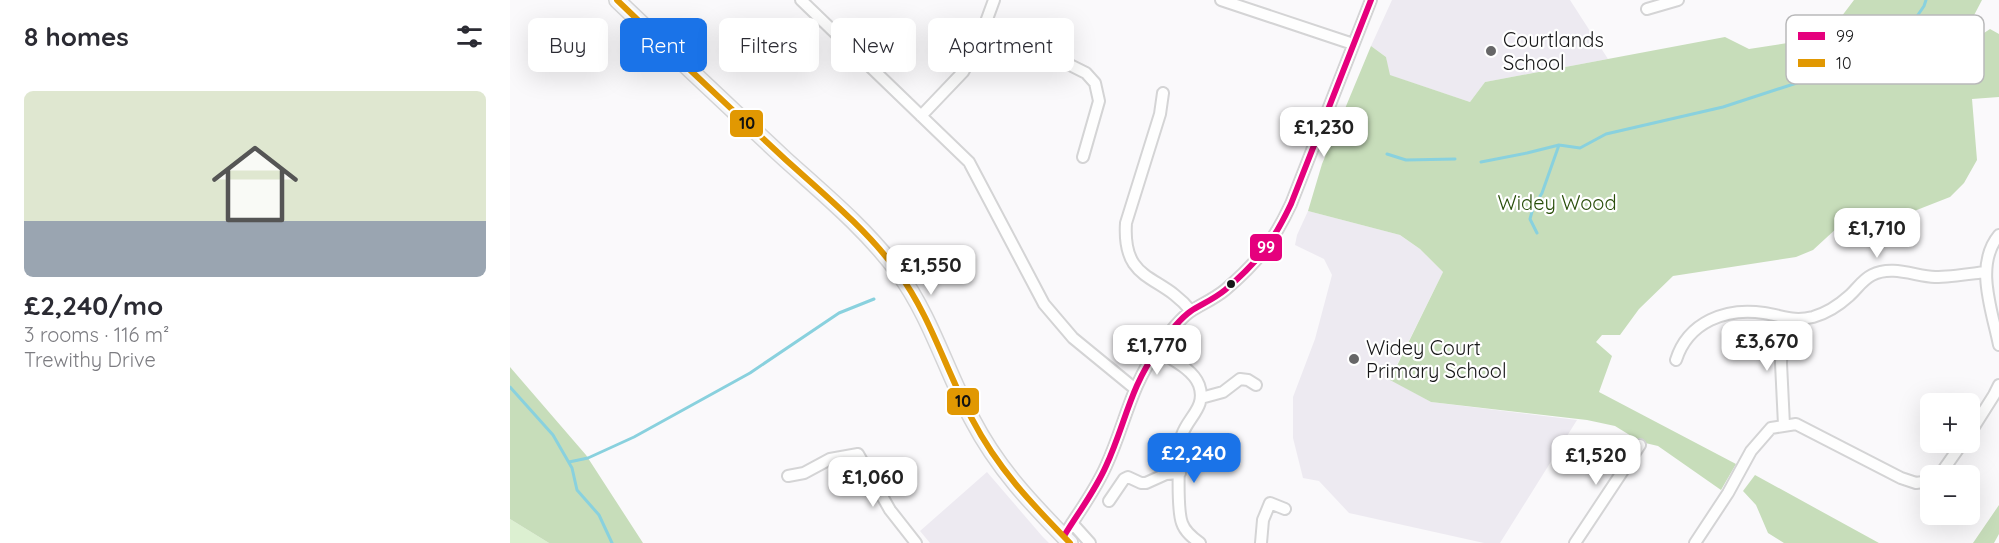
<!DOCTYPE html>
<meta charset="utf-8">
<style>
body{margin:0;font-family:Quicksand,sans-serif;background:#f7f7f7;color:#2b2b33;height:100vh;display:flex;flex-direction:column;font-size:22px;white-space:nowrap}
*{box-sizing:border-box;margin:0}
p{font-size:20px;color:#7c7c81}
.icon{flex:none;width:33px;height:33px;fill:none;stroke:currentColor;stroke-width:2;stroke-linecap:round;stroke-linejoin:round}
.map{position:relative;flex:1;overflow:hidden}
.details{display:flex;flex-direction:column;background:#fff;width:510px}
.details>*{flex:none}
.guide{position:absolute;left:18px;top:18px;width:570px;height:54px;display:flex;gap:12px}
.controls{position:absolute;left:1410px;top:393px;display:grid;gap:12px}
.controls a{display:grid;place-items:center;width:60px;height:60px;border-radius:9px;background:#fff;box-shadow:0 6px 24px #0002;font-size:30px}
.price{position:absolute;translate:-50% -51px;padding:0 14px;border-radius:12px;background:#fff;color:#222;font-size:20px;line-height:39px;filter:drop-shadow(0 2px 3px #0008)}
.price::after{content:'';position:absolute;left:50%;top:36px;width:18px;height:14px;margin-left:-9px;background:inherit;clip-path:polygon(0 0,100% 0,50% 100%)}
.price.selected{background:#1a73e8;color:#fff}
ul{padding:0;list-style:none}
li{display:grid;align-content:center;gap:12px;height:318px;padding:0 24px}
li+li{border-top:2px solid #e1e1e2}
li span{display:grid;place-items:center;height:186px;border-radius:9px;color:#555}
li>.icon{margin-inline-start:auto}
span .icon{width:108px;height:108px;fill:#fffc;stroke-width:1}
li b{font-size:26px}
h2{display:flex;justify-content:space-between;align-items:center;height:72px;padding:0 24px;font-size:26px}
.tag{padding:0 21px;border-radius:9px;background:#fff;box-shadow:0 6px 24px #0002;font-size:21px;line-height:54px}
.tag.selected{background:#1a73e8;color:#fff}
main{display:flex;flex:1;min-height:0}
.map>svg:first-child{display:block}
.built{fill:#edeaf1}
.green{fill:#dcf0d1}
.forest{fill:#c7ddba}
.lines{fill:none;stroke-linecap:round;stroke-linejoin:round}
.stream{stroke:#89d1de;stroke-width:3}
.minor-casing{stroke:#d4d4d5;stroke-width:14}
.secondary-casing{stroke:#d4d4d5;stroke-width:18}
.minor{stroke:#fefefe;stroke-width:10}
.secondary{stroke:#f6f7fa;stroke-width:15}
.bus-1-casing{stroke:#fff;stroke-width:10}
.bus-2-casing{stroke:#fff;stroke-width:10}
.bus-1{stroke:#e5007d;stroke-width:6}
.bus-2{stroke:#e19802;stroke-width:6}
.poi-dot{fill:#666667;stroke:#fff;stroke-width:2}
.bus-dot{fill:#171718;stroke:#fff;stroke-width:2}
.labels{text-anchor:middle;stroke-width:4.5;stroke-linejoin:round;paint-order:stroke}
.poi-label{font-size:20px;fill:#171718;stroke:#fff;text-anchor:start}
.park-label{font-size:20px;fill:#2a4f0b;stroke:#fff}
.key{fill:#fff;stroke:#b9b9ba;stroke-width:1.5}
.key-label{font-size:16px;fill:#171718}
.line-badge{stroke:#fff;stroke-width:2}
.badge-label{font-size:16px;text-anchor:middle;font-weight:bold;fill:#fff}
.pale-badge-label{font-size:16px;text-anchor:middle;font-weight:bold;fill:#111}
</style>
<main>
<section class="details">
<h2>8 homes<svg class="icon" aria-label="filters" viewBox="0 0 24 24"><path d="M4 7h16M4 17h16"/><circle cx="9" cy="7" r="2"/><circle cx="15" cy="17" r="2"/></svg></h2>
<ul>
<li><span style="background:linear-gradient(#dfe7d0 70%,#9aa5b1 0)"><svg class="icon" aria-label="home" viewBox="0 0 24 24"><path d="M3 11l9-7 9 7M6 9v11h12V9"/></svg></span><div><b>£2,240/mo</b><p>3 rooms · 116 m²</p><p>Trewithy Drive</p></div></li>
</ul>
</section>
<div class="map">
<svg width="1489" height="543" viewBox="0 0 1489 543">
<rect width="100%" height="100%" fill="#faf9fb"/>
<!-- built -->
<path class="built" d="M 882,0 L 1060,0 L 1098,59 L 975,82 L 960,102 L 879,75 L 876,57 L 861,46 Z
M 798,211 L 890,235 L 910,249 L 933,272 L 880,379 L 921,402 L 1067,420 L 990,543 L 974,543 L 839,513 L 809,481 L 793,478 L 783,438 L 783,397 L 805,339 L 822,275 L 814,259 L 785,245 L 787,235 Z
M 477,472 L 532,536 L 539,543 L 420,543 L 410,531 Z"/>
<!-- green -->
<path class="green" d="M 0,519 L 39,543 L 0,543 Z"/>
<!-- forest -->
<path class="forest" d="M 1344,0 L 1472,0 L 1461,21 L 1465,39 L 1480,29 L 1489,34 L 1489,97 L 1462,99 L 1467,160 L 1454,183 L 1440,197 L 1394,215 L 1379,215 L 1372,222 L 1371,229 L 1358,232 L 1351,224 L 1343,222 L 1340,216 L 1303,250 L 1286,257 L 1163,276 L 1129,309 L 1110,335 L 1092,335 L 1086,342 L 1102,356 L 1089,392 L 1226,464 L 1211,490 L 1148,446 L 1131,442 L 1105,426 L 1077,420 L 921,402 L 880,380 L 933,272 L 910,249 L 890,235 L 798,211 L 812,164 L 861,46 L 876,57 L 880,75 L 960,102 L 975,82 L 1215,37 L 1239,49 L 1316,37 Z
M 0,367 L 76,455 L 133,543 L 39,543 L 0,519 Z
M 1245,475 L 1369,543 L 1274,543 L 1258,533 L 1246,505 L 1233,491 Z
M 1489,505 L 1489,534 L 1484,543 L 1463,543 Z"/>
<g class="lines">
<!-- stream -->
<path class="stream" d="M 877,154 L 896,160 L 945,159
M 971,162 L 1017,153 L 1049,145 L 1070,148 L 1096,134 L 1213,107 L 1339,66 L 1376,47 L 1397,31 L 1414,6 L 1416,0
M 1027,233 L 1020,219 L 1023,208 L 1032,193 L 1049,145
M 0,387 L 43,435 L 62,468 L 67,490 L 89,515 L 102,543
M 59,462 L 78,458 L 124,437 L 240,373 L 329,313 L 364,299"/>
<defs>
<path id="minor" d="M 291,0 L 459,162 L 534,304 L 563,338 L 624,388
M 711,0 L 843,44
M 1137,9 L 1168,0
M 476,23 L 576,73 L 585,83 L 589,101 L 573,157
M 653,93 L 650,114 L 616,223 C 612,284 651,273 681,311
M 411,116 L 453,72 L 466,49 L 484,0
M 1489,235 C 1464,265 1482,310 1489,345
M 1273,318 L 1271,363 L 1274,425
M 647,350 C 661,359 683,369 689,385 C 697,407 678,417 672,435 C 668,449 667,510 672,523 C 675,532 683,538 690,543
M 1166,360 C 1178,322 1216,307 1254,313 C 1274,316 1283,322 1303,317 C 1317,313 1328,306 1339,296 C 1347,289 1352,280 1362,275 C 1382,265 1405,276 1425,277 C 1441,277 1459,274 1475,272
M 691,398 L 713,392 L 730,379 L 738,380 L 746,385
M 1460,433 L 1484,395 L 1489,385
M 278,476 L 294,473 L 320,459 L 348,454 L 380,510 L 406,543
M 1429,476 L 1453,442
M 599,501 L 614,479 L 618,477 L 631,483 L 636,483 L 656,474 L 670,473
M 562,523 L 580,543
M 554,536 C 568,513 585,491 596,466 C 615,425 620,387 648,349 C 656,337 668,320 681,311 C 692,304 704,299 715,290 C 748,262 763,242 781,204 L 861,0
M 751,543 L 753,520 L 760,503 L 775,509
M 1065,543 L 1130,445
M 1185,543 L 1218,493 L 1241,451 L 1261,428 L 1286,424 L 1391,478 L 1406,483 L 1420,481"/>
<path id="secondary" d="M 107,0 C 163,54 219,107 276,160 C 315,195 357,230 388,272 C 421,317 436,371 462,419 C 488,469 521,503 560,543"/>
</defs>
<!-- minor casing -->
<use href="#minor" class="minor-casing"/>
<!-- secondary casing -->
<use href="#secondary" class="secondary-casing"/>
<!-- minor -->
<use href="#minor" class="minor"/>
<!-- secondary -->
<use href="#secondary" class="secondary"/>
<defs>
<path id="bus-1" d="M 554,536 C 568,513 585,491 596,466 C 615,425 620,387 648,349 C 656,337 668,320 681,311 C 692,304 704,299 715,290 C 748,262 763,242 781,204 L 861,0"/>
<path id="bus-2" d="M 107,0 C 163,54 219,107 276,160 C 315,195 357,230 388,272 C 421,317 436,371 462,419 C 488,469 521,503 560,543"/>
</defs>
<!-- bus-1 casing -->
<use href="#bus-1" class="bus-1-casing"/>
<!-- bus-2 casing -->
<use href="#bus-2" class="bus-2-casing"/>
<!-- bus-1 -->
<use href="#bus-1" class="bus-1"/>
<!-- bus-2 -->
<use href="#bus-2" class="bus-2"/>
</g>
<!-- markers -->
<g class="poi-dot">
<circle cx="981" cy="51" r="6"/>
<circle cx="844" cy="359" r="6"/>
</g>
<circle class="bus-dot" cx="721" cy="284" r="5"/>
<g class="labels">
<!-- poi labels -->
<g class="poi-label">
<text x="993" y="47">Courtlands<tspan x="993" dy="23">School</tspan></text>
<text x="856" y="355">Widey Court<tspan x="856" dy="23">Primary School</tspan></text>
</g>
<!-- park labels -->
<g class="park-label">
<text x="1047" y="210">Widey Wood</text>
</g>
</g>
<!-- legend -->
<rect x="1276" y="15" width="198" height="69" rx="9" class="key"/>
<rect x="1288" y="32" width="27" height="8" fill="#e5007d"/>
<rect x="1288" y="59" width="27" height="8" fill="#e19802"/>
<g class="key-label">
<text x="1326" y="42">99</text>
<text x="1326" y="69">10</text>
</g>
<g class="line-badge">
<rect x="219" y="109" width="35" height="29" rx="6" fill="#e19802"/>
<rect x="739" y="233" width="34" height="29" rx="6" fill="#e5007d"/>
<rect x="436" y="387" width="34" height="29" rx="6" fill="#e19802"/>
</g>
<g class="badge-label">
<text x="756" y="253">99</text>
</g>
<g class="pale-badge-label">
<text x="237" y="129">10</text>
<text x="453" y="407">10</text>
</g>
</svg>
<div class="controls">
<a>+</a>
<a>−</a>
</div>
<b class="price" style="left:814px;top:158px">£1,230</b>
<b class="price" style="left:1367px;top:259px">£1,710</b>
<b class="price" style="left:421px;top:296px">£1,550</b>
<b class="price" style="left:1257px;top:372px">£3,670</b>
<b class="price" style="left:647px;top:376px">£1,770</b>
<b class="price selected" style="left:684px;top:484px">£2,240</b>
<b class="price" style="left:1086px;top:486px">£1,520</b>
<b class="price" style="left:363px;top:508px">£1,060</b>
<div class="guide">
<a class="tag">Buy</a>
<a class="tag selected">Rent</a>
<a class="tag">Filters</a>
<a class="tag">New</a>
<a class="tag">Apartment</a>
</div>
</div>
</main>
